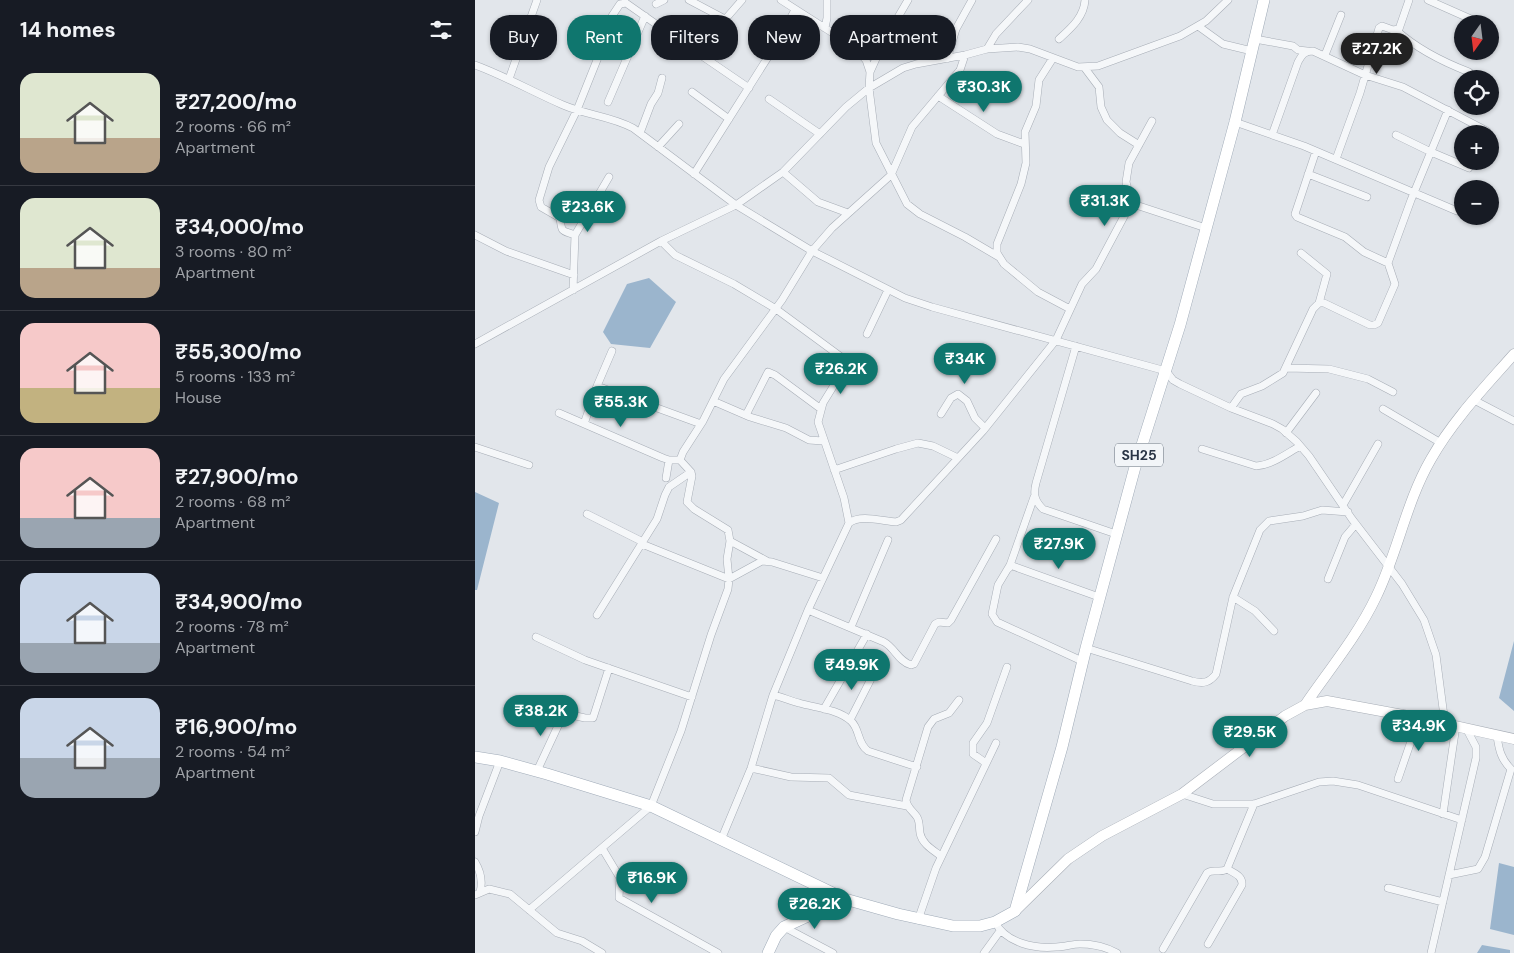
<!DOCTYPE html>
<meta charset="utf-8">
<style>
body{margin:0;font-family:"DM Sans",sans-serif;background:#20242c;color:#f1f3f6;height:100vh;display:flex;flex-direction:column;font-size:19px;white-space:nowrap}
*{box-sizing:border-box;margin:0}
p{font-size:16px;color:#9ea1a6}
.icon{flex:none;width:28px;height:28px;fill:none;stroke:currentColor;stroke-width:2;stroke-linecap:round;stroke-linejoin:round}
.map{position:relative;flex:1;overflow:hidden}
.panel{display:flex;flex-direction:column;background:#171b24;width:475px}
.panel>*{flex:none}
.hud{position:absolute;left:15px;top:15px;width:475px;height:45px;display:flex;gap:10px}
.needle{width:32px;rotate:194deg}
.controls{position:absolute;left:979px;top:15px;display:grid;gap:10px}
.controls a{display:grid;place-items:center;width:45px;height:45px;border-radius:50%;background:#171b24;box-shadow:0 1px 4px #0004;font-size:25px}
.price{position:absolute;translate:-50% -42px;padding:0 11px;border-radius:18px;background:#0f766e;color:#fff;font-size:16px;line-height:32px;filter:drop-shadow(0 1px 2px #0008)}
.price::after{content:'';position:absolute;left:50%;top:30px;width:15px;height:11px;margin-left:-8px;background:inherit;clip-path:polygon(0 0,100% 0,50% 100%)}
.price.active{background:#222;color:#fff}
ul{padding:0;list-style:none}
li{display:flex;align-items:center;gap:15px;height:125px;padding:0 20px}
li+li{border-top:1px solid #363941}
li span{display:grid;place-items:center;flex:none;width:140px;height:100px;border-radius:15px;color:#555}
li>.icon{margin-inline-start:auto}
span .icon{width:60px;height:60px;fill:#fffc;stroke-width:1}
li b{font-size:21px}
h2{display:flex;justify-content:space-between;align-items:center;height:60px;padding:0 20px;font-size:21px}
.tag{padding:0 18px;border-radius:20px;background:#171b24;box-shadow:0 1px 4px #0004;font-size:18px;line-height:45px}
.tag.active{background:#0f766e;color:#fff}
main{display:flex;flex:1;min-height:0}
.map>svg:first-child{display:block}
.water{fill:#9bb5cd}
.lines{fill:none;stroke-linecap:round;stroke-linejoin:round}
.street-casing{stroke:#a7adb6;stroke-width:8}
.secondary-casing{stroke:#a7adb6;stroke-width:11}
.primary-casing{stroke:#a0abb8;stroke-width:12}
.street{stroke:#f5f7f9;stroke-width:7}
.secondary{stroke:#fff;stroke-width:10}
.primary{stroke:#fff;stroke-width:11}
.labels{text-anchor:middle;stroke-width:4.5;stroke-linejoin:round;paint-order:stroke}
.shield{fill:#f2f5f8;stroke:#656e7b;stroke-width:1}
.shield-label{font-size:14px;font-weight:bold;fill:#293445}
</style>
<main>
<section class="panel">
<h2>14 homes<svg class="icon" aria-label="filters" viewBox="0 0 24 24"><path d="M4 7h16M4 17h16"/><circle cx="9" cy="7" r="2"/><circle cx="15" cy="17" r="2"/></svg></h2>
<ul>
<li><span style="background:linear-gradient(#dfe7d0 65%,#b9a48a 0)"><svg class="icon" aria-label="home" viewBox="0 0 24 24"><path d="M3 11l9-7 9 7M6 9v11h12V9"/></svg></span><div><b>₹27,200/mo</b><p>2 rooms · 66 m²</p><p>Apartment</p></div></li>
<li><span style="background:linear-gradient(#dfe7d0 70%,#b9a48a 0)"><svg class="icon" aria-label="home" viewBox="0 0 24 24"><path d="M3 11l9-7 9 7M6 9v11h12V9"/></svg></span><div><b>₹34,000/mo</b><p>3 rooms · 80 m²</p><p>Apartment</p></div></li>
<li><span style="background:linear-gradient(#f6c9c9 65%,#c2b280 0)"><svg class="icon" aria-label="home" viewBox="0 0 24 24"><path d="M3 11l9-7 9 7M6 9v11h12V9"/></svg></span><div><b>₹55,300/mo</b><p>5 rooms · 133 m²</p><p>House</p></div></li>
<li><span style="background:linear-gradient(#f6c9c9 70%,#9aa5b1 0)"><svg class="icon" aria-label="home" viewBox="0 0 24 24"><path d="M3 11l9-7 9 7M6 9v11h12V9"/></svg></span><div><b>₹27,900/mo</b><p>2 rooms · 68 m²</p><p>Apartment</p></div></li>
<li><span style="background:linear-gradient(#c9d6e8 70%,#9aa5b1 0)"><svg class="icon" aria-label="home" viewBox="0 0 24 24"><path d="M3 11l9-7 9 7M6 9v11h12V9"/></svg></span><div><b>₹34,900/mo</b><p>2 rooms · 78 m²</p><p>Apartment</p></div></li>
<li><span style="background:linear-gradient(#c9d6e8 60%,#9aa5b1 0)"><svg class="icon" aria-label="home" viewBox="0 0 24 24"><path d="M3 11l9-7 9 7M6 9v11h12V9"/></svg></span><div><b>₹16,900/mo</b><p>2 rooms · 54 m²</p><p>Apartment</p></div></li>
</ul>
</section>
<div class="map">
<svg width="1039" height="953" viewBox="0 0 1039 953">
<rect width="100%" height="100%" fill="#e2e6eb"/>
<!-- water -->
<path class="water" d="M 174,278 L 201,302 L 175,348 L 136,344 L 128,332 L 152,284 Z
M 0,492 L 24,503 L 2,590 L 0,590 Z
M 1039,641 L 1039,711 L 1024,698 Z
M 1024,863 L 1039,867 L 1039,935 L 1015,929 Z
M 1007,945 L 1035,950 L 1035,953 L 1002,953 Z"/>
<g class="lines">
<defs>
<path id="street" d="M 214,0 L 250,19
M 306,0 L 378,46 L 391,60 L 395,72 L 394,88 L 401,143 L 432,204 L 445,214 L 490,237 L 524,257
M 953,0 L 1007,24
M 181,4 L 189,0
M 723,26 L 748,44 L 777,51
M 1015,27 L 1016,28
M 350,28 L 352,18 L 352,0
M 921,30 C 942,49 968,62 994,72
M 243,37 L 247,23 L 267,0
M 584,39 C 596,28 609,17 610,0
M 780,39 L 818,46 L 823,50 L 832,51
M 208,43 L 274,88
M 512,49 L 521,34 L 553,0
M 850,55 L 866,15
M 578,58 L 564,80 L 561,106 L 550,132 L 551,163 L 546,184 L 522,244 L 522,253 L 529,264 L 563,292 L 595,309
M 472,59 L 481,29 L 497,0
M 0,65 C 30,76 58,92 88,105 C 111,115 136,116 158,128 L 261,205 L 337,251 L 430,298 L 457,307 L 691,371 L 698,380 L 705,384 L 756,408 L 798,424 L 807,429 L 822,442 L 834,456 L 877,519 L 927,584 L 949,620 L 961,655 L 970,724
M 609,67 L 624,87 L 626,107 L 632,120 L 645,133 L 664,145
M 395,72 L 408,43 L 433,0
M 34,79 L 62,0
M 217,92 L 254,119
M 463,96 L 522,134 L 549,144
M 294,99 L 345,134
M 133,102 L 170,16
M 760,122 L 829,146 L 982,211
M 165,133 L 176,104 L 183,93 L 187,78
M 797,135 L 823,62 C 827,55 829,51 838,51 L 890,75 L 928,87 L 1012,131
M 921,135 L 956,152 L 994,168
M 183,147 L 204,124
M 841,151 L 820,214 L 822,217 L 870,237 L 889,252 L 913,263
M 861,159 L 885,93 L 904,28 L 907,26 L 918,30 L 924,29 L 934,0
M 308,172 L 343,202 L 373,213
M 219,174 L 300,46 L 320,10
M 833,174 L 892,197
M 657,205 L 651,182 L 654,163 L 677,121
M 0,235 L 31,251 L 99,275
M 100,235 C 86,230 87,233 85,218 L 66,207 L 64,200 L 74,167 L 102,110 L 132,35 L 137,16 L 145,4 L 151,3 L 188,29
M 186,241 L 200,255 L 259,284 L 301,309 L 369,359 L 370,363 L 369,369 L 348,403 L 343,422 L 369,498 L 374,523
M 826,253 L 852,274 L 844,303
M 98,290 L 100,235 L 134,177
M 392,334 L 413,290
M 0,344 L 186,241 L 261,205 L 308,172 L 371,107 L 394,88 L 428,68 L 441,64 L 490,55 L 512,49 L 543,47 L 555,49 L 603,67 L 623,66 L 705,36 L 731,21 L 753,0
M 601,346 L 561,483 C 558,495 560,501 568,509 L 641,534
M 811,368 L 854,369 L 893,379 L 918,392
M 122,386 L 226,424
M 999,400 L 1039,421
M 238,401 L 275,417 L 311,428 L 334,440 L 348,441
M 756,408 L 766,394 L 787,386 L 808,373 L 838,309 L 844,303 L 849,303 L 895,325 L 899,325 L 903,323 L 920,284 L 913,263 L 936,200 L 973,110
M 908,409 L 966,443
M 84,413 L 188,458 L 194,460 L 205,460
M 466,414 L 476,398 L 483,394 L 492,401 L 500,418 L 510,428
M 271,415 L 293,372 L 300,375 L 346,409
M 109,424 L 122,386 L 137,351
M 811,433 L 841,393
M 0,447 L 54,465
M 727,449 L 781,466 C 797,465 811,454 825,446
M 359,470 L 421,449 L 443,443 L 458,446 L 483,458
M 191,478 L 194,460
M 868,505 L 903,444
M 112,514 L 168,542
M 255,541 L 292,561
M 167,544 L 254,579 L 287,561 L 297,562 L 348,578
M 534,568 L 559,497
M 853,579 L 870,537 L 881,524
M 758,597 L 780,611 L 799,631
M 333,610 L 409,642 C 420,648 423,661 436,665 L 439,664 L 460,624 L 464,622 L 473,623 L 476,620 L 521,539
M 122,615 L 182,519 L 190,495 L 194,487 L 216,472
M 376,627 L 413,540
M 61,637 L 110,660 L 217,697
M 611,648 L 717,681 C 728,684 734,683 741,674 L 758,597 L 785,530 L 794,521 L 828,516 L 847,510 L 873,512
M 607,661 L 522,622 L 517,614 L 523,585 L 535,565 L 624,597
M 298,695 C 307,697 316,701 324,703 C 341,708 363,709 376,721 C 385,729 382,743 393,751 L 442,767
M 48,704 L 110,718 L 118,718 L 134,668
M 349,709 L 392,634
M 375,720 L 399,673
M 511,763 L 498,754 L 498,743 L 512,723 L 532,667
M 276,768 L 316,777 L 354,778 L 374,795 L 432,806
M 62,771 L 89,713
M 923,779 L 944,718
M 707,794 L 738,804 L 779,804 L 844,782 L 858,781 L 883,785 L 987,820
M 968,814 L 981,726
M 0,832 L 4,816 L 25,761
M 246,840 L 276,768 L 298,695 L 333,610 L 374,523 C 385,514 407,521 421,522 L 426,520 L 508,431 L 581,340 L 607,284 L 621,269 L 654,207 L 661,205 L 731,228
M 127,848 L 145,878 L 144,898 L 243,953
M 466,856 C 458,850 447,844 445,833 C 444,827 445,822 442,817 C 438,811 432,808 431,800 L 453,727 L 459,719 L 474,713 L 484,700
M 0,862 C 6,872 8,881 5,892
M 974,875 L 1003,869 L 1010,857 L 1036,769 C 1026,759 1024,750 1022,736
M 913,888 L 968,902
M 0,895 L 14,889 L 35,894 L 82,933 L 107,941 L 127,953
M 54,910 L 176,806 L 206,731 L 236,635 L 253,589 L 254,579 L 252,559 L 255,541 L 253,530 L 219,509 L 212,502 L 217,476 L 216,472 L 205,460 L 208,452 L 228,421 L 249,379 L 307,300 L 337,251 L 357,228 L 416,175 L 437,127 L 485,70 L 490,55
M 443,920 L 461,868 L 521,743
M 520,922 C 531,943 559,949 581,947 C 589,947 597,944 605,944 C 618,944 631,947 642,953
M 309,927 L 358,953
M 733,944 L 767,885 C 768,876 759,873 752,869
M 688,949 L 732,873 C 738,868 745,874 752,869 L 779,804
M 509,953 L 525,931
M 956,953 L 1001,758 L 1001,747 L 991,728"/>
<path id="secondary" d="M 830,705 C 854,670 883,635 901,597 C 923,552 931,502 956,459 C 978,420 1010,387 1039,354
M 540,911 L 593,859 L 627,836 L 707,794 L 810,716 L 830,705 L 852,701 L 944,718 L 1039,739"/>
<path id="primary" d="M 0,757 L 25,761 L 72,774 L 176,806 L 370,899 L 423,914 L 478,926 L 505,926 L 520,922 L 540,911 L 587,747 L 611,648 L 660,467 L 705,325 L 760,122 L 789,0
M 293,953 L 301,936 L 309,927 L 370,899"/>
</defs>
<!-- street casing -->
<use href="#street" class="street-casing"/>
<!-- secondary casing -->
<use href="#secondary" class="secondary-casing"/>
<!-- primary casing -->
<use href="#primary" class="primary-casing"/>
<!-- street -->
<use href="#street" class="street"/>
<!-- secondary -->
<use href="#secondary" class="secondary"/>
<!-- primary -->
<use href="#primary" class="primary"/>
</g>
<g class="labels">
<!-- shield labels -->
<rect class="shield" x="640" y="443.5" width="48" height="23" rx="4"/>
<g class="shield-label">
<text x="664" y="460">SH25</text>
</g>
</g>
</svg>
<div class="controls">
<a><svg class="needle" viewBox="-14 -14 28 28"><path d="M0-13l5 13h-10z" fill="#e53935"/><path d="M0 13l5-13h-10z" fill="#9ea1a6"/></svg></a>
<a><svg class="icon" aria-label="locate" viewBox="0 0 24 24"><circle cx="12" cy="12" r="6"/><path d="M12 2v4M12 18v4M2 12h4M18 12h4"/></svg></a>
<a>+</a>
<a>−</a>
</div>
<b class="price active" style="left:902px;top:75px">₹27.2K</b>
<b class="price" style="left:509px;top:113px">₹30.3K</b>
<b class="price" style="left:630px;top:227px">₹31.3K</b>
<b class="price" style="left:113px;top:233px">₹23.6K</b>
<b class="price" style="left:490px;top:385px">₹34K</b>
<b class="price" style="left:366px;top:395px">₹26.2K</b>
<b class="price" style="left:146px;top:428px">₹55.3K</b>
<b class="price" style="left:584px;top:570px">₹27.9K</b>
<b class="price" style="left:377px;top:691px">₹49.9K</b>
<b class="price" style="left:66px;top:737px">₹38.2K</b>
<b class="price" style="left:944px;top:752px">₹34.9K</b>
<b class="price" style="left:775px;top:758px">₹29.5K</b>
<b class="price" style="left:177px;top:904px">₹16.9K</b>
<b class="price" style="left:340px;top:930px">₹26.2K</b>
<div class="hud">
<a class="tag">Buy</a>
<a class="tag active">Rent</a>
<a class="tag">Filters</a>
<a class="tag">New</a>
<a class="tag">Apartment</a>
</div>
</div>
</main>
